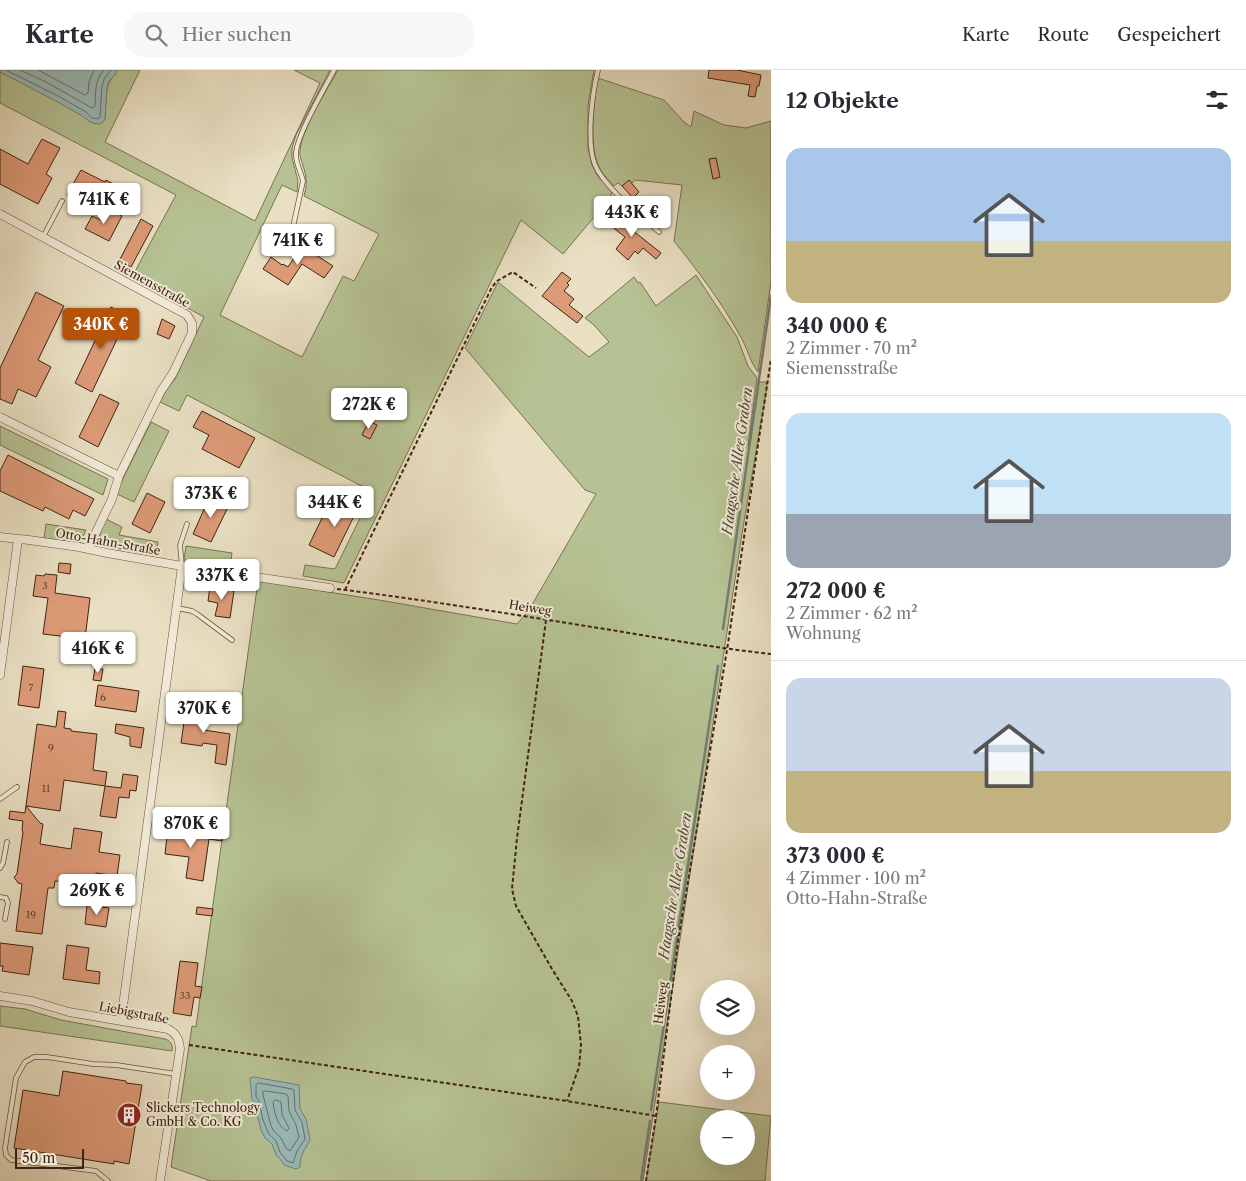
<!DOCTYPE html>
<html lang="de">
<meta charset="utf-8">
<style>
body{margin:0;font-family:"Libre Caslon Text",serif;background:#f7f7f7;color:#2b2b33;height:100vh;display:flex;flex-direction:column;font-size:19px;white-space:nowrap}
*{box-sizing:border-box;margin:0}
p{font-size:16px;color:#7c7c81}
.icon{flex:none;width:28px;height:28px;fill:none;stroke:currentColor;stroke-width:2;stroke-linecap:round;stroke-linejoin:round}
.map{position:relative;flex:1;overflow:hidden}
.panel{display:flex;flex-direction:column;background:#fff;width:475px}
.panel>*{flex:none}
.tools{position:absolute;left:700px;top:910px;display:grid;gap:10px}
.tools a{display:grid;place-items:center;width:55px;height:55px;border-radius:50%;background:#fff;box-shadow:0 5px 20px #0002;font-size:25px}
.scale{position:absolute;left:15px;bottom:12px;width:69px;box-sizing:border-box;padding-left:5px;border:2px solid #402310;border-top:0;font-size:14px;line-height:18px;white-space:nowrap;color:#402310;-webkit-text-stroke:4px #f1ead7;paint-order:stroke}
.price{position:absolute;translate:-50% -42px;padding:0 11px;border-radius:5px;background:#fff;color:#222;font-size:16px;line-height:32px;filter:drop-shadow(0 1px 2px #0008)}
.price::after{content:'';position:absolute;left:50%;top:30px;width:15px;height:11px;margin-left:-8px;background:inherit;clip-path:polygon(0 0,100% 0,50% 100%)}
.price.current{background:#b45309;color:#fff}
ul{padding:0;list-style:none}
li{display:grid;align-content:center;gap:10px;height:265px;padding:0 15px}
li+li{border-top:1px solid #e1e1e2}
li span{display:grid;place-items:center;height:155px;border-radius:15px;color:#555}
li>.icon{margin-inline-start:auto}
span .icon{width:90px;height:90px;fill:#fffc;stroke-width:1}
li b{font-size:21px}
h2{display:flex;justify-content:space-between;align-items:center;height:60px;padding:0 15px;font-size:21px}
header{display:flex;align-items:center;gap:30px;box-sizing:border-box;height:70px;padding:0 25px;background:#fff;border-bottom:1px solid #e1e1e2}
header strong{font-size:24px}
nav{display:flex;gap:28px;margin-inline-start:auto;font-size:18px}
.search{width:350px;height:45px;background:#f7f7f7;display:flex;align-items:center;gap:12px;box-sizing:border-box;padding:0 18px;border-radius:20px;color:#7c7c81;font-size:19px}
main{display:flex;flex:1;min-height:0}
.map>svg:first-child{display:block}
.green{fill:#b6c293;stroke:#7b7252;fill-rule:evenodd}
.water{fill:#99bbba;stroke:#757e76}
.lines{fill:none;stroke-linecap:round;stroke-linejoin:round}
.shore{stroke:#6c6f65;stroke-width:1}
.stream{stroke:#757e76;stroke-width:2.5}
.building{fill:#dd9a77;stroke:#402310}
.service-casing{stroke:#6a523c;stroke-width:5.5}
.minor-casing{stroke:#6a523c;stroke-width:9}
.path{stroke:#402310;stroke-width:2;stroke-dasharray:4 2.5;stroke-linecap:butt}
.service{stroke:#f1ead7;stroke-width:4}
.minor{stroke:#f1ead7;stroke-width:8}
.labels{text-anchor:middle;stroke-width:4;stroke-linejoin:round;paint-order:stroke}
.number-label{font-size:10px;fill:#67412a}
.street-label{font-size:12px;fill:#402310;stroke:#f1ead7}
.poi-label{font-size:12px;fill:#402310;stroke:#f1ead7;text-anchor:start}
.water-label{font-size:14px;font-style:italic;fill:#56493a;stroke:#f1ead7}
</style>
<header>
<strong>Karte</strong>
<div class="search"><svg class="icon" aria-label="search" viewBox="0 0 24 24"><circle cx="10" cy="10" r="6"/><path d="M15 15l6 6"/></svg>Hier suchen</div>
<nav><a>Karte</a><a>Route</a><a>Gespeichert</a></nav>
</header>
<main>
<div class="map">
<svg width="771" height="1111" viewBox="0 0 771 1111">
<rect width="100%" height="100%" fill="#e9dfc2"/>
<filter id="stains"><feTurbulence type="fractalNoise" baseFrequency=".004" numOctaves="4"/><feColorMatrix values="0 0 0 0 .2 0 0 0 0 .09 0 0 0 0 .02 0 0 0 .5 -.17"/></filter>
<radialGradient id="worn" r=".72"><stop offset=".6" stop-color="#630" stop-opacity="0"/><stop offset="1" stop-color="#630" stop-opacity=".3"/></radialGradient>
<!-- green -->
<path class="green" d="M 116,0 L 140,0 L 105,72 L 255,151 L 320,13 L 294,0 L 330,0 L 296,65 L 292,78 L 292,88 L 298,111 L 297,122 L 282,115 L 220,245 L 302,287 L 343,206 L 354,211 L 379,164 L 304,126 C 307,115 307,107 303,96 C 302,91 299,86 300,81 C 301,60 327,20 338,0 L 594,0 L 588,35 L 588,78 L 592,95 L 597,105 L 612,122 L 610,128 L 563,184 L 521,150 L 344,513 L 303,506 L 305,495 L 335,499 L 373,422 L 187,325 L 179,341 L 160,332 L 167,319 L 175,309 L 204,247 L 132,207 L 176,125 L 0,33 L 0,2 L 41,22 L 83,46 L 105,49 C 106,40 105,23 108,15 C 110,9 115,6 116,0 Z
M 598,8 L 664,30 L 684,52 L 691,57 L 694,41 L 724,55 L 746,58 L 771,51 L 771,212 L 758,302 C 749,290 747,276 739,264 C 721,231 697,200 674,171 L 682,115 L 635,110 L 632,113 L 622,116 L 618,113 L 614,116 C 608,109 601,103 598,94 C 589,75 594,29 598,8 Z
M 696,205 L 737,267 L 748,296 L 757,308 L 748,376 L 759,312 L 766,312 L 767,317 L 742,464 L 643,1111 L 211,1111 L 171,1097 L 192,956 L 196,957 L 258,511 L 379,530 L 517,554 L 529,540 L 596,424 L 585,420 L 465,278 L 498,212 L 589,287 L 609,272 L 594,255 L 585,248 L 634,207 L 638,213 L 640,212 L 656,236 Z
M 151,352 L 169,361 L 134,432 L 117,424 L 118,419 Z
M 0,356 L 108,409 L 103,425 L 0,375 Z
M 106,449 L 122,457 L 119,465 L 158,472 L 156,485 L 103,476 C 95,468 102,459 106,449 Z
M 46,454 L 86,460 L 80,473 L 44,468 Z
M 186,476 L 232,483 L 230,497 L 184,490 Z
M 0,936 L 25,939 L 61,950 L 165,969 C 171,971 173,975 172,981 L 0,956 Z
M 659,1032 L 771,1046 L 765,1111 L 646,1111 ZM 709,1049 L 746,1049 L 746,1086 L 709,1086 Z"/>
<!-- water -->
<path class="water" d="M 0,0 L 116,0 L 116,4 L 109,11 L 107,18 L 105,49 L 103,52 L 99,54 C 90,54 86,48 79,44 C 53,29 27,16 0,2 Z
M 254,1007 L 299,1015 L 300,1039 L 306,1049 L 310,1070 C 304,1081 300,1085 300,1097 L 296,1099 L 284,1095 L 281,1090 L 276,1085 L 272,1074 L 265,1068 L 261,1060 L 254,1032 L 252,1029 L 250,1008 Z"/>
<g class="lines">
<!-- shore -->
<path class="shore" d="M 6,0 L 60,27 L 86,42 L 92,48 L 97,49 L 100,47 L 102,17 L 104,9 L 111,0
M 20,0 L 46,12 L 92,38 L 95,36 C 96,22 94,11 104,0
M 38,0 L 85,25 L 88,23 L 89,12 L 94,0
M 259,1013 L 292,1019 L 294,1020 L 295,1040 L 302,1052 L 305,1069 L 297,1081 L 293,1093 L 287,1091 L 280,1082 L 276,1071 L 269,1064 L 263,1050 L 259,1031 L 256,1027 L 256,1015 Z
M 266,1021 L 286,1024 L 288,1026 L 289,1041 L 296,1055 L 299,1067 L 290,1081 L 286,1078 L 281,1068 L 274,1061 L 271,1056 L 263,1025 L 263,1022 Z
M 276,1030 L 281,1032 L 282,1045 L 289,1058 L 287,1061 C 277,1056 275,1044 273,1033 L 274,1031 Z"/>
<!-- stream -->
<path class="stream" d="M 723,559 L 771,226
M 651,1040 L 718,596
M 641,1111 L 650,1051"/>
</g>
<!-- building -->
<path class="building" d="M 709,0 L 737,0 L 761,5 L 759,16 L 757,16 L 755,27 L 748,26 L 750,15 L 708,8 Z
M 42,69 L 60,78 L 46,104 L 52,108 L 38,134 L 0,114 L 0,79 L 28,94 Z
M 716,88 L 720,107 L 713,109 L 709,89 Z
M 81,100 L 105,112 L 106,110 L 122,119 L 116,131 L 88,115 L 79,132 L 67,125 Z
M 629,110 L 639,122 L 633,128 L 622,116 Z
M 107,138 L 122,146 L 109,171 L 85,159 L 92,146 L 101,150 Z
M 624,141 L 632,147 L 629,150 L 636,156 L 632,160 L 661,183 L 656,189 L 643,178 L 638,184 L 635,181 L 628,190 L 616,179 L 625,167 L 611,156 Z
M 141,149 L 153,156 L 131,197 L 119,191 Z
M 302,176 L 333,196 L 324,208 L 302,194 L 288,215 L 263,199 L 271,187 L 282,195 L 283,194 L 288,197 Z
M 562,202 L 571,209 L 567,213 L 569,215 L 564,221 L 574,229 L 569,235 L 583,246 L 577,253 L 542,226 Z
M 36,222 L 64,236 L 38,290 L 51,297 L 36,327 L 18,319 L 12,334 L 0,329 L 0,298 Z
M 111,237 L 128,246 L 92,322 L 75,313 Z
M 162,249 L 175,256 L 169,269 L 157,264 Z
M 100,324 L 119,333 L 98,377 L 79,367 Z
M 202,341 L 255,368 L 239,398 L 202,379 L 209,365 L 193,357 Z
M 369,351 L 377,355 L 370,369 L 362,365 Z
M 8,385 L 94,429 L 85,446 L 73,440 L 69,449 L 45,437 L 43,441 L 0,421 L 0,401 Z
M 147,423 L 165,432 L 150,463 L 132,454 Z
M 210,426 L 229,435 L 211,472 L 193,464 Z
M 357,430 L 365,435 L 360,446 L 355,444 L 334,487 L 309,475 L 324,444 L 326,446 L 329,440 L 335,443 L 340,432 L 353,439 Z
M 59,493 L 71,494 L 70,504 L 58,502 Z
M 45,504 L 57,505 L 55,523 L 90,528 L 85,569 L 43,564 L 48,528 L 33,526 L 36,505 L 44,506 Z
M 210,517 L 234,521 L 230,548 L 215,546 L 218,533 L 208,531 Z
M 23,596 L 44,599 L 39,638 L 18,635 Z
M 95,598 L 103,599 L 101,611 L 93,610 Z
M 98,615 L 139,621 L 136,642 L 95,636 Z
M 186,638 L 207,641 L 204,660 L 230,664 L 226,695 L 215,693 L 217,675 L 203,673 L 202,676 L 181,673 Z
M 58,641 L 66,642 L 64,658 L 71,659 L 71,661 L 97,664 L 93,700 L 107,702 L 105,716 L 64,710 L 60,741 L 26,736 L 40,753 L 43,754 L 40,774 L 71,779 L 74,758 L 102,762 L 99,782 L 120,785 L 117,806 L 96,803 L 94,815 L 55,811 L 54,818 L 48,818 L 42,864 L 16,861 L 22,814 L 18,813 L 14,807 L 17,804 L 23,762 L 22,760 L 23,751 L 9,749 L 10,741 L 25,743 L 37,654 L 56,657 Z
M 116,654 L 144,658 L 141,678 L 130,676 L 130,667 L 115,663 Z
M 123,704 L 138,706 L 136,721 L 130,720 L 129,728 L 119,727 L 116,748 L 100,746 L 105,716 L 121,718 Z
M 168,757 L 223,764 L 222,771 L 209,769 L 203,811 L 186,808 L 189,787 L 165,784 Z
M 87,835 L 109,838 L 106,857 L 85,854 Z
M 197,837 L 213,839 L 212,846 L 196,844 Z
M 0,873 L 33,877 L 29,905 L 2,901 L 3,896 L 0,896 Z
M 67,875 L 89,878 L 86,900 L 100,902 L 99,914 L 63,909 Z
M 180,891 L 198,893 L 195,916 L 202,917 L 200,928 L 194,927 L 191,946 L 173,943 Z
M 63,1001 L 126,1011 L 126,1013 L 142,1015 L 129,1094 L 114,1091 L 114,1094 L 14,1078 L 23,1020 L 59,1026 Z"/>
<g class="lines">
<defs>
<path id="service" d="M 598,0 C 592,24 586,73 595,95 C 604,117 641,146 659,162
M 291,166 L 303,111 C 301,102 296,94 296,85 C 295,68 325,18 334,0
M 43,167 L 62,131
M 182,496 L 180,475 L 187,454
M 177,538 L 192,541 L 197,544 L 232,570
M 0,729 L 17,717
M 0,798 L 3,793 L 7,772
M 0,827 L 6,828 L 8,833 L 5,849
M 108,1111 L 96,1101 L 11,1090 L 6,1085 L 5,1078 L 16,1008 L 25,992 L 34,987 L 47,987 L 93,994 L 116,995 L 176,1004"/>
<path id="minor" d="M 0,144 L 187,245 L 192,253 L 192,263 L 173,303 L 161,321 L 119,406 L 112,429 L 88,479
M 0,347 L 119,406
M 0,467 L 29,470 L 79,477 L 107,483 L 182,496 L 330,518
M 0,605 L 18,469
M 0,926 L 32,931 L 69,942 L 168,959 C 177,964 179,969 180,979 L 160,1111
M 121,951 L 182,496"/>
</defs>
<!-- service casing -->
<use href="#service" class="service-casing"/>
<!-- minor casing -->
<use href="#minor" class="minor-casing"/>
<!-- path -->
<path class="path" d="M 337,519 C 427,530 516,545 605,559 C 660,568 715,578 771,584
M 345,520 L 492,217 L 497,211 L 513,202 L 536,218
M 546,550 L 517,768 L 512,819 L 516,836 L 552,899 L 572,931 L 578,946 L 581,975 L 579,997 L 567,1031
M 189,975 L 567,1031 L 656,1046
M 646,1111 L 656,1046 L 679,865 L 727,580 L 771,289"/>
<!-- service -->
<use href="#service" class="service"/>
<!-- minor -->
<use href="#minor" class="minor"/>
</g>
<!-- icons -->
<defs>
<symbol id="building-disc" viewBox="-11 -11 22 22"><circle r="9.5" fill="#8f2418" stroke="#f1ead7"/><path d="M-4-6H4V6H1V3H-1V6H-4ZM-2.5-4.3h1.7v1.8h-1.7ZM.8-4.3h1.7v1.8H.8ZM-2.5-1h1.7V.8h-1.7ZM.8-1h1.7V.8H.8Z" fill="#fff"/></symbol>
</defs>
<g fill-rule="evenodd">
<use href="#building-disc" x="115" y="1031" width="28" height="28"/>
</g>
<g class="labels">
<!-- number labels -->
<g class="number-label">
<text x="45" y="519">3</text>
<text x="31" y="621">7</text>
<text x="103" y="631">6</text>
<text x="51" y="681">9</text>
<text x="46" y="722">11</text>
<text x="31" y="848">19</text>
<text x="185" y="929">33</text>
</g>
<!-- street labels -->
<g class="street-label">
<text transform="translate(152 214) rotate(29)" y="4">Siemensstraße</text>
<text transform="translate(108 472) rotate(10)" y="4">Otto-Hahn-Straße</text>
<text transform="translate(530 538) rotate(9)" y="4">Heiweg</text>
<text transform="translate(661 933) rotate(-83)" y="4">Heiweg</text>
<text transform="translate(134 943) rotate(11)" y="4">Liebigstraße</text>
</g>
<!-- poi labels -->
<g class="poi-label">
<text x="146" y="1042">Slickers Technology<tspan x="146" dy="14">GmbH &amp; Co. KG</tspan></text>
</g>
<!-- water labels -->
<g class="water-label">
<text transform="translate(737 391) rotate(-82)" y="5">Haagsche Allee Graben</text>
<text transform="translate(675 816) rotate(-81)" y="5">Haagsche Allee Graben</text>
</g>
</g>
<rect width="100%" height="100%" filter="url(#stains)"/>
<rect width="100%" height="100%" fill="url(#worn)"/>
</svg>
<div class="tools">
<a><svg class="icon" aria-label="layers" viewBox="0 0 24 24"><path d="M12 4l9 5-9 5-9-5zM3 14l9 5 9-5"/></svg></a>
<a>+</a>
<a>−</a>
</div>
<div class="scale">50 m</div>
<b class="price" style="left:104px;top:155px">741K €</b>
<b class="price" style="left:632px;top:168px">443K €</b>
<b class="price" style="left:298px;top:196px">741K €</b>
<b class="price current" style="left:101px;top:280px">340K €</b>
<b class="price" style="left:369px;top:360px">272K €</b>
<b class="price" style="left:211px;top:449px">373K €</b>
<b class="price" style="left:335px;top:458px">344K €</b>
<b class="price" style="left:222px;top:531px">337K €</b>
<b class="price" style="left:98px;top:604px">416K €</b>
<b class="price" style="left:204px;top:664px">370K €</b>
<b class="price" style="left:191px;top:779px">870K €</b>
<b class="price" style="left:97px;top:846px">269K €</b>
</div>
<section class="panel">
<h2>12 Objekte<svg class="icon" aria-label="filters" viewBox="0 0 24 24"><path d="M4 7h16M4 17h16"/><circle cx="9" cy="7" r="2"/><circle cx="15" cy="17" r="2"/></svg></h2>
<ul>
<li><span style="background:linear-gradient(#a9c7e8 60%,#c2b280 0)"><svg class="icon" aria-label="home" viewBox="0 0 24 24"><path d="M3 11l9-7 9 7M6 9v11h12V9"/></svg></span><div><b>340 000 €</b><p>2 Zimmer · 70 m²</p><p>Siemensstraße</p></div></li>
<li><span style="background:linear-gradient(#bfe0f5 65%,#9aa5b1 0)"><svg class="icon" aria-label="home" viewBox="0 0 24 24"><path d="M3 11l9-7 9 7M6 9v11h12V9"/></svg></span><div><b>272 000 €</b><p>2 Zimmer · 62 m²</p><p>Wohnung</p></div></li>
<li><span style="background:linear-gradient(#c9d6e8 60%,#c2b280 0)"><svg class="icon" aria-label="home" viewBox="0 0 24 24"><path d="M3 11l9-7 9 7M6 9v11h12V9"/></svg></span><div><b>373 000 €</b><p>4 Zimmer · 100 m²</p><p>Otto-Hahn-Straße</p></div></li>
</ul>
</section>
</main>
